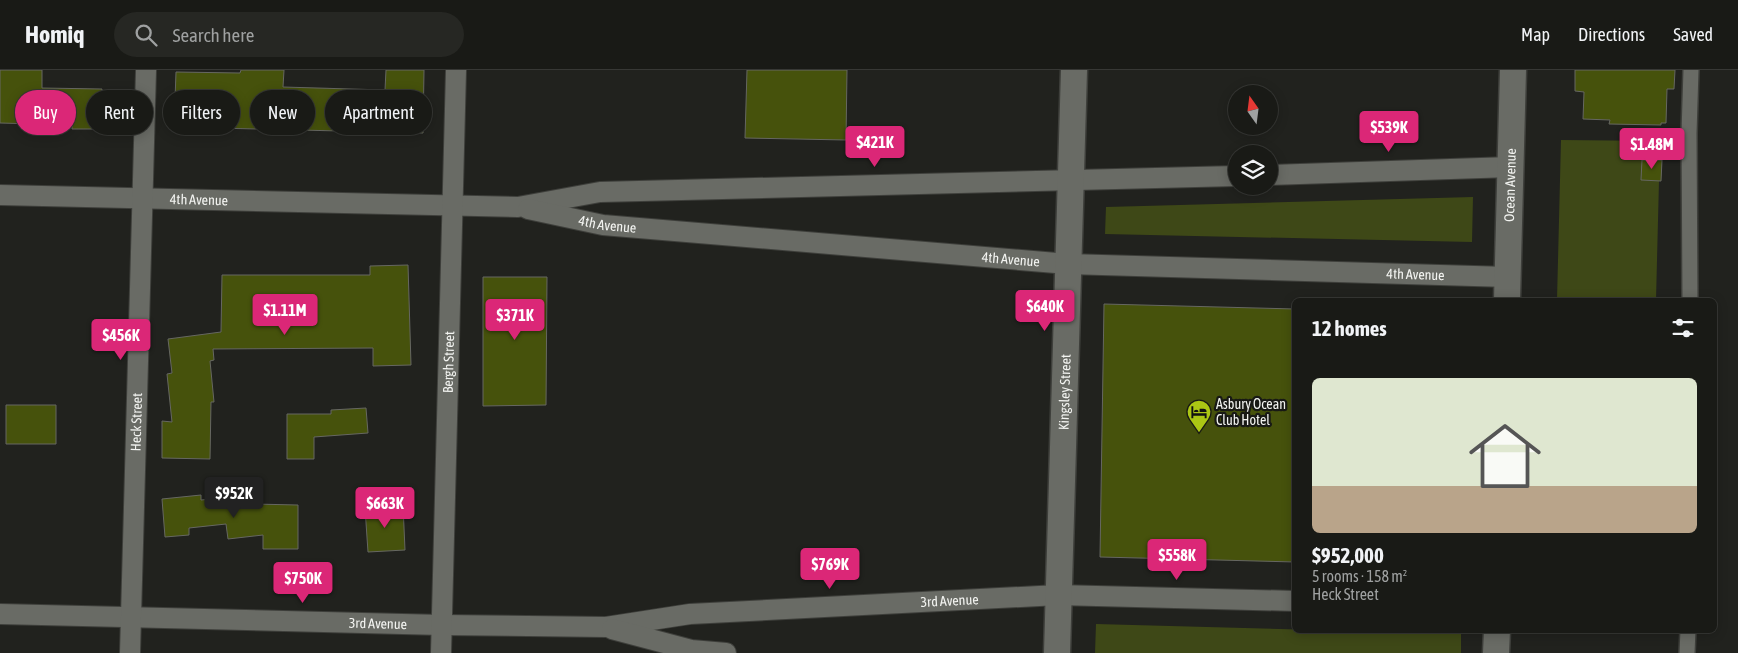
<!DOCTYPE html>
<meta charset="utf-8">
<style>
body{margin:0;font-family:"Asap Condensed",sans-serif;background:#262723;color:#f1f3f6;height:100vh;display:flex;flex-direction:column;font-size:19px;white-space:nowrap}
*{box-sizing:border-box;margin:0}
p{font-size:16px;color:#9fa1a1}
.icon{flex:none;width:28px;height:28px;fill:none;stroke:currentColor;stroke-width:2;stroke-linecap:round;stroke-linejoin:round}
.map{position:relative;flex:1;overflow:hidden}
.panel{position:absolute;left:1292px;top:228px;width:425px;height:335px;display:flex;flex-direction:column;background:#191a16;border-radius:8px;box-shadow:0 2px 12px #0003,0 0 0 1px #373835}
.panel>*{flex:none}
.guide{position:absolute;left:15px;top:20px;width:475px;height:45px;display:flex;gap:10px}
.needle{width:32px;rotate:346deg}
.buttons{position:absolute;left:1228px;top:15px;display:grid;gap:10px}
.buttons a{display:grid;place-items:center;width:50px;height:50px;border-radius:50%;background:#191a16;box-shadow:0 2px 12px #0003,0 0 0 1px #373835;font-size:25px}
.price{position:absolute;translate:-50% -42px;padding:0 11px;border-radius:5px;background:#db2777;color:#fff;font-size:16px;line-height:32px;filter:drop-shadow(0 1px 2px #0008)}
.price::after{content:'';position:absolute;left:50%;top:30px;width:15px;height:11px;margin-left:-8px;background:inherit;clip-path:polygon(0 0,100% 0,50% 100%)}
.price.selected{background:#222;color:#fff}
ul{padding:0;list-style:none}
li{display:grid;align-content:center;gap:10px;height:265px;padding:0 20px}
li span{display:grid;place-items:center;height:155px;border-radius:8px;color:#555}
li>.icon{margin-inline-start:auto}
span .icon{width:90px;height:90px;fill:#fffc;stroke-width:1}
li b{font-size:21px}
h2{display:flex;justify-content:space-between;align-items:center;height:60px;padding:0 20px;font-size:21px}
.tag{padding:0 18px;border-radius:22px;background:#191a16;box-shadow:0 2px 12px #0003,0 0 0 1px #373835;font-size:18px;line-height:45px}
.tag.selected{background:#db2777;color:#fff}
header{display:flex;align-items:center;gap:30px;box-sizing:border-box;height:70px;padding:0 25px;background:#191a16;border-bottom:1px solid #373835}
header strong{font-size:24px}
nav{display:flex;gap:28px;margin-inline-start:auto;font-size:18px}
.search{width:350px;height:45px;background:#262723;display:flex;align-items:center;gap:12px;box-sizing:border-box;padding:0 18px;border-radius:28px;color:#9fa1a1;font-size:19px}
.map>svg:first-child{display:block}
.green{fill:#3e4817}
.building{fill:#46520c;stroke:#666762}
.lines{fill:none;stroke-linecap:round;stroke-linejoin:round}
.pedestrian-casing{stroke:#3e3f3b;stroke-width:18}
.minor-casing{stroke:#3e3f3b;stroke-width:22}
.tertiary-casing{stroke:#3e3f3b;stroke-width:29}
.pedestrian{stroke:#696b65;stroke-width:15}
.minor{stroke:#696b65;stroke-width:20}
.tertiary{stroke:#696b65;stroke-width:26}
.labels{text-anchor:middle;stroke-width:4.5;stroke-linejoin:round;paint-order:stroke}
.street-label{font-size:14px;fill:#f3f4f1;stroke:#181915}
.poi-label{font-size:14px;fill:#f3f4f1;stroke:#181915;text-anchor:start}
</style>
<header>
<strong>Homiq</strong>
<div class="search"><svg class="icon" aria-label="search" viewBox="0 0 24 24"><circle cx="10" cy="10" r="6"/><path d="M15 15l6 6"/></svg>Search here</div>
<nav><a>Map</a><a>Directions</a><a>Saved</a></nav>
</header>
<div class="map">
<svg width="1738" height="583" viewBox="0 0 1738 583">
<rect width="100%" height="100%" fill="#21221e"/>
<!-- green -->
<path class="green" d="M 1561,70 L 1661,71 L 1661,84 L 1659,84 L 1659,90 L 1662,90 L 1661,111 L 1659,111 L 1656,230 L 1557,230 Z
M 1473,127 L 1472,172 L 1105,164 L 1106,137 Z
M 1096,554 L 1461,564 L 1461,583 L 1095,583 Z"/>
<!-- building -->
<path class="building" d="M 0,0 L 42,0 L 42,18 L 102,19 L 102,37 L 108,37 L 108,59 L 72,59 L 72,55 L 0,53 Z
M 241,0 L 284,0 L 283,17 L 385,20 L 386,0 L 424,0 L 423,63 L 174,57 L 176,2 L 240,3 Z
M 747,0 L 847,0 L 846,70 L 745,68 Z
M 1575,0 L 1675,0 L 1674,19 L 1667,19 L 1666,53 L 1661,53 L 1661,55 L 1609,54 L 1610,50 L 1583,49 L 1584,22 L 1575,21 Z
M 1642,90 L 1662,90 L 1661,111 L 1641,110 Z
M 408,195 L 411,295 L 373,296 L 373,278 L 213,279 L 214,290 L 210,291 L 214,332 L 211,332 L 210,389 L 162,388 L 162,351 L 172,352 L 167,304 L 172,303 L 168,269 L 221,262 L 222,205 L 370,205 L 370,196 Z
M 483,207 L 547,207 L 546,335 L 483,336 Z
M 1104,234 L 1295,239 L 1295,492 L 1100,487 Z
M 6,335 L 56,335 L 56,374 L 6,374 Z
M 366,338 L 368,363 L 314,367 L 314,389 L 287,389 L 287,344 L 331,344 L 331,340 Z
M 201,425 L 201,430 L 252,425 L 253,434 L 298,435 L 298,479 L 263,479 L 263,465 L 228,469 L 226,454 L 189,458 L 189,465 L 165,467 L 162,429 Z
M 403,435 L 405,480 L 368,482 L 365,438 Z"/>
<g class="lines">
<defs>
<path id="pedestrian" d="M 1690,230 L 1689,63 L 1691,0
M 1687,583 L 1688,560"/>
<g id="minor">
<path d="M 1269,105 L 1511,97"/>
<path id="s1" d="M 0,125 L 518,137 L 600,122 L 1236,106"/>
<path id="s2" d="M 528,139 L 603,155 L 1068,194 L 1508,207"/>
<path id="s3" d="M 0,544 L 442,555 L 606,557 L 690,544 L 1058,525 L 1295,531"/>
<path d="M 612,559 L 691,580 L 726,583"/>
<path id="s4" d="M 130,583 L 146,0"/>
<path id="s5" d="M 441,583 L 456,0"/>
</g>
<g id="tertiary">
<path id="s6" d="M 1507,230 L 1513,0"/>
<path id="s7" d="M 1057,583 L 1074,0"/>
<path d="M 1496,583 L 1497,560"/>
</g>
</defs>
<!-- pedestrian casing -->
<use href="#pedestrian" class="pedestrian-casing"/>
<!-- minor casing -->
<use href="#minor" class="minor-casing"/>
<!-- tertiary casing -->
<use href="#tertiary" class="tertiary-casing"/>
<!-- pedestrian -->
<use href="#pedestrian" class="pedestrian"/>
<!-- minor -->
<use href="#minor" class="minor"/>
<!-- tertiary -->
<use href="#tertiary" class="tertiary"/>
</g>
<!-- icons -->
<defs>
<symbol id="hotel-pin" viewBox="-11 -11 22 30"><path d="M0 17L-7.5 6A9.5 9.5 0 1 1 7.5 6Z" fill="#abc614" stroke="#181915"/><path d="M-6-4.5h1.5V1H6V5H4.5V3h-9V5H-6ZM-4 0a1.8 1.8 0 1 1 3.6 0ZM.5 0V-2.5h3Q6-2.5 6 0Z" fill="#111"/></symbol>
</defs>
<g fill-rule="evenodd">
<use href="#hotel-pin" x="1185" y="328" width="28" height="38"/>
</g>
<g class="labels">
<!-- street labels -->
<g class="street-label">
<text dy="5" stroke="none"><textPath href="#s6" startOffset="115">Ocean Avenue</textPath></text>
<text dy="5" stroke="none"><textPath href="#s1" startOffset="199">4th Avenue</textPath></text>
<text dy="5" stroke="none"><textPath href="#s2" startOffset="81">4th Avenue</textPath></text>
<text dy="5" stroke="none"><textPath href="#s2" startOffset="486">4th Avenue</textPath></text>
<text dy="5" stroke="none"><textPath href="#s2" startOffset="891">4th Avenue</textPath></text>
<text dy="5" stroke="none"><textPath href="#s5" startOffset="291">Bergh Street</textPath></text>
<text dy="5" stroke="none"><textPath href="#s7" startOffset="261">Kingsley Street</textPath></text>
<text dy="5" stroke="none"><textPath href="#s4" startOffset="231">Heck Street</textPath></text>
<text dy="5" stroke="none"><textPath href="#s3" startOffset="951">3rd Avenue</textPath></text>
<text dy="5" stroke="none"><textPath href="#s3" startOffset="378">3rd Avenue</textPath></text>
</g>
<!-- poi labels -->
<g class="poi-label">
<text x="1216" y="339">Asbury Ocean<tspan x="1216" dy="16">Club Hotel</tspan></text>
</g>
</g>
</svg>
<div class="buttons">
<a><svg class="needle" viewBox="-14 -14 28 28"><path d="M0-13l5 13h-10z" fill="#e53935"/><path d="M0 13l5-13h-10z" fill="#9fa1a1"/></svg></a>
<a><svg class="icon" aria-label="layers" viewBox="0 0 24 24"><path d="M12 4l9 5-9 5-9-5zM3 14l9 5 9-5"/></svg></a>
</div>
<b class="price" style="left:1389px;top:83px">$539K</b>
<b class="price" style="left:875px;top:98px">$421K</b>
<b class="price" style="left:1652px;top:100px">$1.48M</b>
<b class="price" style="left:1045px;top:262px">$640K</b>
<b class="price" style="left:285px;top:266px">$1.11M</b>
<b class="price" style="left:515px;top:271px">$371K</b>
<b class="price" style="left:121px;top:291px">$456K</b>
<b class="price selected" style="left:234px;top:449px">$952K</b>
<b class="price" style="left:385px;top:459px">$663K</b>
<b class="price" style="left:1177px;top:511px">$558K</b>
<b class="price" style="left:830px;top:520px">$769K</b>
<b class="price" style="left:303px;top:534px">$750K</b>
<div class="guide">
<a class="tag selected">Buy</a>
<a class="tag">Rent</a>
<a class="tag">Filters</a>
<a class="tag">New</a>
<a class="tag">Apartment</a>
</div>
<section class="panel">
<h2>12 homes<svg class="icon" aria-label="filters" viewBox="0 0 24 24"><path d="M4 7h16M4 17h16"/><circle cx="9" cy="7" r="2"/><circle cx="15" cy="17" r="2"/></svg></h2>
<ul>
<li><span style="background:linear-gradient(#dfe7d0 70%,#b9a48a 0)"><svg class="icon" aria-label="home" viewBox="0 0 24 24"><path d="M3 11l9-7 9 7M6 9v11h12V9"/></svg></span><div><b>$952,000</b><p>5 rooms · 158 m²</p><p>Heck Street</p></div></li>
</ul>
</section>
</div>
